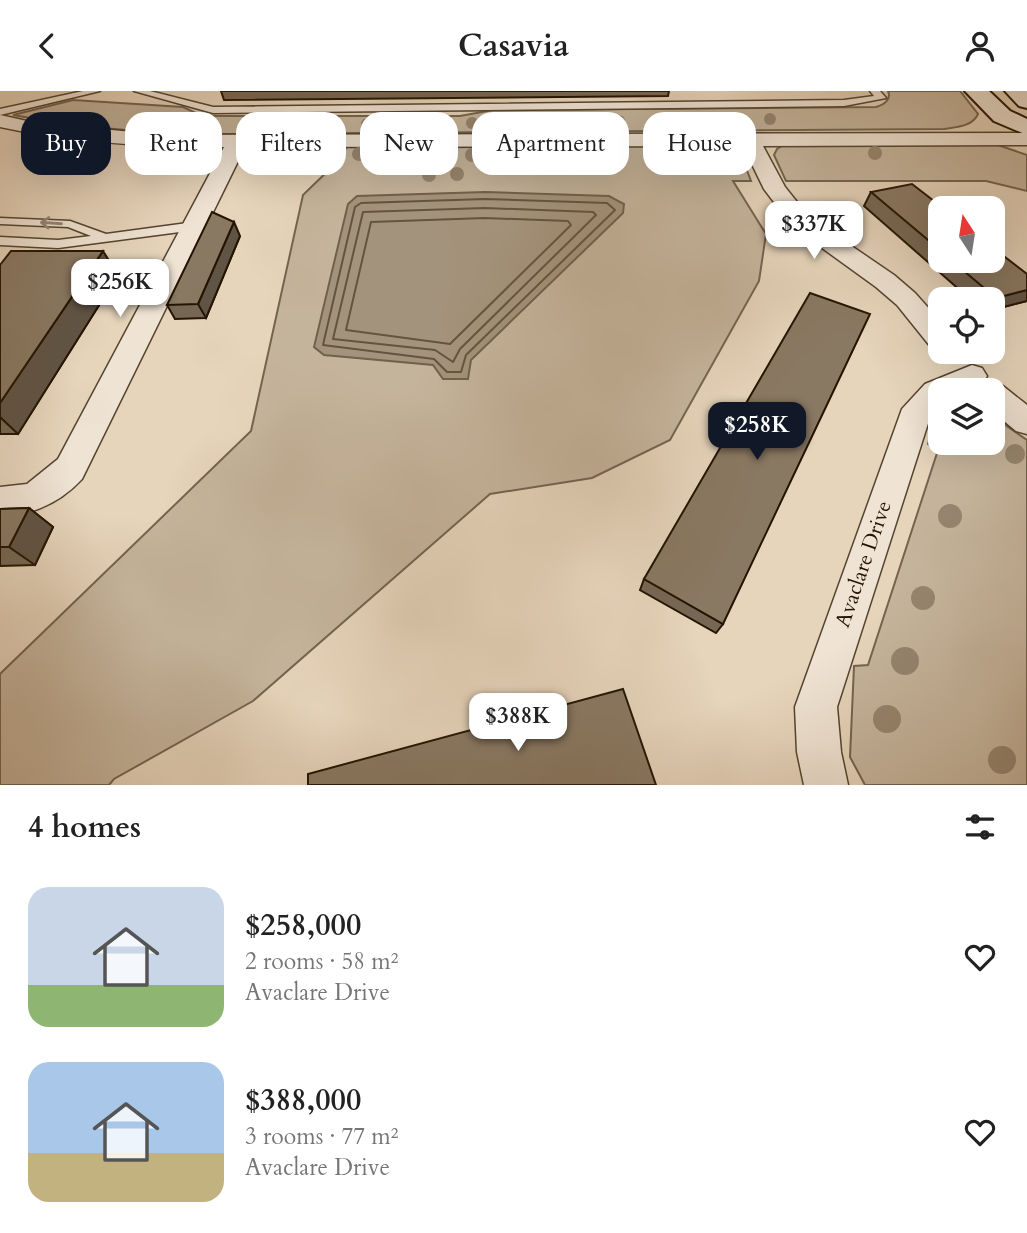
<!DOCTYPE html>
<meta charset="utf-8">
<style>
body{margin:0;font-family:Cardo,serif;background:#f6f6f6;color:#222;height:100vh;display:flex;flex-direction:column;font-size:26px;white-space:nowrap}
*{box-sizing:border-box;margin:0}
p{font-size:23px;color:#767676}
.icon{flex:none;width:38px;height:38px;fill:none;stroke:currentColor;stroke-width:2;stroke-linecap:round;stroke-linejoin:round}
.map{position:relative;height:694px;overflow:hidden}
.drawer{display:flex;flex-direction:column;background:#fff;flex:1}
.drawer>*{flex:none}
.hud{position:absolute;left:21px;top:21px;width:985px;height:63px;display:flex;gap:14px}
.needle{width:46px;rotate:348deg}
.fabs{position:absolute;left:928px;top:105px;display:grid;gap:14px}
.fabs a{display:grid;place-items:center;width:77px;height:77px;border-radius:14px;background:#fff;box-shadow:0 7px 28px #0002;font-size:35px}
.price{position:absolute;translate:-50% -60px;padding:0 16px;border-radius:14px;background:#fff;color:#222;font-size:23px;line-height:46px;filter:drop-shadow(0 2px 4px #0008)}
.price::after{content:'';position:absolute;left:50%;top:42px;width:21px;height:16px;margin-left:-10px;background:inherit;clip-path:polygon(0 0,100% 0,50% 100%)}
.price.on{background:#111827;color:#fff}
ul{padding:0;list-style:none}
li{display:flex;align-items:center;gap:21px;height:175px;padding:0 28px}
li span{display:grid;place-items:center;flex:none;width:196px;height:140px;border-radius:21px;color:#555}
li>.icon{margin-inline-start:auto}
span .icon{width:84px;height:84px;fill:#fffc;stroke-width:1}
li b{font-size:30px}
h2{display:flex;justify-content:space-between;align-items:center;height:84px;padding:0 28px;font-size:30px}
.chip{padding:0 24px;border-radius:21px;background:#fff;box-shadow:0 7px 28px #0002;font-size:24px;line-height:63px}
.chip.on{background:#111827;color:#fff}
header{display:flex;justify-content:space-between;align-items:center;height:91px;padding:0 28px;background:#fff;font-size:32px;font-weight:700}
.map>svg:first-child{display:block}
.green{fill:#c5b49c;stroke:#74644f;stroke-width:2}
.water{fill:#a4937c;stroke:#71614b;stroke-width:2}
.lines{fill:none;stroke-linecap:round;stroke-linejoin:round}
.shore{stroke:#64543f;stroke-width:2}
.lane-casing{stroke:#544530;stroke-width:3}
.street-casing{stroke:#544530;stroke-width:3}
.secondary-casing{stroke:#241502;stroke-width:4}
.lane{fill:#efe3d3;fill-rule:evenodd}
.street{fill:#efe3d3;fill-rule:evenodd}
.secondary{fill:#efe3d3;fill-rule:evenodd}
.tree{fill:#96856f}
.wall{fill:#766754;stroke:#241502;stroke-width:2}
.shaded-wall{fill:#605445;stroke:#241502;stroke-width:2}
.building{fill:#897862;stroke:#241502;stroke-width:2}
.oneway{stroke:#948675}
.labels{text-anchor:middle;stroke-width:5;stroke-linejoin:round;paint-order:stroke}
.street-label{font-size:21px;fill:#241502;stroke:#efe3d3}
</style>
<header><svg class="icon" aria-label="back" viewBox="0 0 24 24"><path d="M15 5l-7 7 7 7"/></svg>Casavia<svg class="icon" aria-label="person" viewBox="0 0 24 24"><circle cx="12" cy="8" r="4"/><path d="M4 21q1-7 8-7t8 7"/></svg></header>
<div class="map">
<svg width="1027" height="694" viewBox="0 0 1027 694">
<rect width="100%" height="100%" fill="#e6d4bb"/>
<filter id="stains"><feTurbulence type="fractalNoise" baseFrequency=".00286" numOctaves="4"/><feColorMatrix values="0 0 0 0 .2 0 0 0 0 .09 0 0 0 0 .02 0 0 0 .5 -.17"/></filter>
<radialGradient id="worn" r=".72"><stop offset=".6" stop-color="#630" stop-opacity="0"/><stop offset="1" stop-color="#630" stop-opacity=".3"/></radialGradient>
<!-- green -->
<path class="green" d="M 888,0 L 960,0 L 978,23 C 972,36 956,36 944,38 L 206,43 C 141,42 77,36 13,24 L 73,9 L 183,16 L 200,24 L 217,25 L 460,25 L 493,19 L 876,16 C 883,14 892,9 888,0 Z
M 700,52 L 725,55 L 741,64 L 751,90 L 733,90 L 766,143 L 759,190 L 670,349 L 592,387 L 490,403 L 253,610 L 114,688 L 109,694 L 0,694 L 0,583 L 251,340 L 303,104 L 336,72 L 348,54 Z
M 785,53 L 998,54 L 1027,64 L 1027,100 L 986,90 L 786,90 L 774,64 L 777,58 Z
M 940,322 L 940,352 L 992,352 L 992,325 L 1027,349 L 1027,694 L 865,694 L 850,666 L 854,575 L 868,574 L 938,359 L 928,353 L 936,324 Z"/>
<!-- water -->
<path class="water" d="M 485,101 L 609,105 L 624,113 L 623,122 L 471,269 L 468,288 L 443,288 L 433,274 L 324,264 L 314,256 L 348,113 L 357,105 Z"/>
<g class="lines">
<!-- shore -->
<path class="shore" d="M 485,108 L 607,112 L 615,119 L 466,264 L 461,281 L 447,281 L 434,268 L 323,254 L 355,116 L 361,112 Z
M 485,117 L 593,121 L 596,124 L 460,258 L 453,271 L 435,259 L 333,248 L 363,121 Z
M 485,127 L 568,130 L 571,134 L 450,253 L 346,239 L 371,131 Z"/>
<defs>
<path id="lane" d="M 83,0 L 100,0 L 0,24 L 0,18 Z
M 134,0 L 150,0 L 213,16 L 844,9 L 874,5 L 870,0 L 880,0 L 886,7 L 844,15 L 213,22 Z
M 0,127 L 70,130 L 106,143 L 195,131 L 201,135 L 195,139 L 58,157 L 0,154 L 0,146 L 58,149 L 91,145 L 68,136 L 0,133 Z"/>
<path id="street" d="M 0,24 L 36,32 L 165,44 L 1027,42 L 1027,54 L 763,55 L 785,96 L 809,126 L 894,184 L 915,202 L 940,230 L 940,258 L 930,255 L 897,214 L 876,196 L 793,136 L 764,98 L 743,55 L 245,56 L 82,388 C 60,412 32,424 0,426 L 0,396 L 27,393 L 58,368 L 224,56 C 150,56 73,52 0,36 Z
M 972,274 L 982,277 L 987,285 L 982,293 L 963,299 L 940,299 L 940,314 L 931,323 L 837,616 L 841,661 L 848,694 L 804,694 L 797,661 L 795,616 L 902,318 L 925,293 Z
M 992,292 L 1003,295 L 1027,314 L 1027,343 L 1016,340 L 992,320 L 992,299 L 979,299 L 981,295 Z"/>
<path id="secondary" d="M 965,0 L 989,0 L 1010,20 L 1027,28 L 1027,44 L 994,30 Z
M 1005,0 L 1027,0 L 1027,17 L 1019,15 Z"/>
</defs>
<!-- lane casing -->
<use href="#lane" class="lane-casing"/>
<!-- street casing -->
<use href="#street" class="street-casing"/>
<!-- secondary casing -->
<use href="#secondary" class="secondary-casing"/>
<!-- lane -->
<use href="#lane" class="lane"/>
<!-- street -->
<use href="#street" class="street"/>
<!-- secondary -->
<use href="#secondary" class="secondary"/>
</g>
<!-- trees -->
<g class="tree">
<circle cx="770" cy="28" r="6"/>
<circle cx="721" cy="29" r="6"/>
<circle cx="619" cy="30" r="6"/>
<circle cx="667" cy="30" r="6"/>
<circle cx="472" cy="32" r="6"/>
<circle cx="568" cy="32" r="6"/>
<circle cx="268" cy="33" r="6"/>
<circle cx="367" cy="33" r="6"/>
<circle cx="578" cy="62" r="7"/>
<circle cx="875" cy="62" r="7"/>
<circle cx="359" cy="63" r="7"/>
<circle cx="414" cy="63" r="7"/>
<circle cx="472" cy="64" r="7"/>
<circle cx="457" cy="83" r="7"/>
<circle cx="429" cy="84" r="7"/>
<circle cx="1015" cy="363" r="10"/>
<circle cx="950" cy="425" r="12"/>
<circle cx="923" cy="507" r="12"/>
<circle cx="905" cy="570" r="14"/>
<circle cx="887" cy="628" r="14"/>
<circle cx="1002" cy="669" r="14"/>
</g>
<!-- wall -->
<path class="wall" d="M 221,0 L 669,0 L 668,5 L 224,9 Z
M 871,101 L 940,117 L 940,170 L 992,170 L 1027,183 L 1027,210 L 992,219 L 992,208 L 970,208 L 864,115 Z
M 240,145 L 206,227 L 175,228 L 167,214 Z
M 0,174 L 118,184 L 18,343 L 0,343 Z
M 29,417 L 53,436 L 35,474 L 0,475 L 0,418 Z
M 644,488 L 723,533 L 716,542 L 640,499 Z"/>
<!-- shaded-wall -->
<path class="shaded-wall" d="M 234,131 L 240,145 L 206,227 L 198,213 Z
M 103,160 L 118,184 L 18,343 L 0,326 L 0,312 Z
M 1027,199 L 1027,210 L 992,219 L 992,211 L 996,207 Z
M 29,417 L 53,436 L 35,474 L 9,456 Z"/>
<!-- building -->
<path class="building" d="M 912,93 L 943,117 L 940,117 L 940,159 L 871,101 Z
M 212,121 L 234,131 L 198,213 L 167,214 Z
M 992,156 L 1027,183 L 1027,199 L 996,207 L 952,170 L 992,170 Z
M 11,160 L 103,160 L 0,312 L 0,174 Z
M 810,202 L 870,223 L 723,533 L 644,488 Z
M 29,417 L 9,456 L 0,456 L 0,418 Z
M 623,598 L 656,694 L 308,694 L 308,683 Z"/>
<!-- one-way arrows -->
<defs><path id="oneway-shaft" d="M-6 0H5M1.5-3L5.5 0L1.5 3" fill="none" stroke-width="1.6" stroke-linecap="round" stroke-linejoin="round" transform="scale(1.75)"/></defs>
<use class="oneway" href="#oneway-shaft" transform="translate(51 132) rotate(-176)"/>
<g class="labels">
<!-- street labels -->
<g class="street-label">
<text transform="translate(863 473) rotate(-71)" y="7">Avaclare Drive</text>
</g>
</g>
<rect width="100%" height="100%" filter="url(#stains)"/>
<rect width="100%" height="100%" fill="url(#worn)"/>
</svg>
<div class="fabs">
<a><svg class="needle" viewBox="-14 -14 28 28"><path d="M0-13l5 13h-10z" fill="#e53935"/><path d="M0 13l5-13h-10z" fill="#767676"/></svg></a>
<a><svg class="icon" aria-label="locate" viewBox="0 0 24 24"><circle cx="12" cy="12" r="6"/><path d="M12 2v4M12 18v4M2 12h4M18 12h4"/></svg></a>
<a><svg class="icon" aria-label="layers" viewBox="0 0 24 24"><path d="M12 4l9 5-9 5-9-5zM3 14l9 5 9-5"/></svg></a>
</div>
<b class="price" style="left:814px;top:170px">$337K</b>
<b class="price" style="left:120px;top:228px">$256K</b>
<b class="price on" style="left:757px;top:371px">$258K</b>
<b class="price" style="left:518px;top:662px">$388K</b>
<div class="hud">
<a class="chip on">Buy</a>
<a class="chip">Rent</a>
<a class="chip">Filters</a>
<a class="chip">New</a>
<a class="chip">Apartment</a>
<a class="chip">House</a>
</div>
</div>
<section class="drawer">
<h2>4 homes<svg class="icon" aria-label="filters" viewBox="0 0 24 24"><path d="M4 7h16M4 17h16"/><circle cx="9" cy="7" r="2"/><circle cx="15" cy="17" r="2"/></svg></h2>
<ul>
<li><span style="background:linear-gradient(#c9d6e8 70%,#8fb573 0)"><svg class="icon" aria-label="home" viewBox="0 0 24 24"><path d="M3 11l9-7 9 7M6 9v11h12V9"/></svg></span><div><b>$258,000</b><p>2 rooms · 58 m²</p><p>Avaclare Drive</p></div><svg class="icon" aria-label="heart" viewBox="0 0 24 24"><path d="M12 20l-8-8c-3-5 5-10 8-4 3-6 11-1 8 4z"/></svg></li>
<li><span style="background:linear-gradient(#a9c7e8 65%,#c2b280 0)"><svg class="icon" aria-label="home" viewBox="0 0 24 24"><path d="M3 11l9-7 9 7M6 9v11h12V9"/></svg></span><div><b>$388,000</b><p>3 rooms · 77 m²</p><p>Avaclare Drive</p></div><svg class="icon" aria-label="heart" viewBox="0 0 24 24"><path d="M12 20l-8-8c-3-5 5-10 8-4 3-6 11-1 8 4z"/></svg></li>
</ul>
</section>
